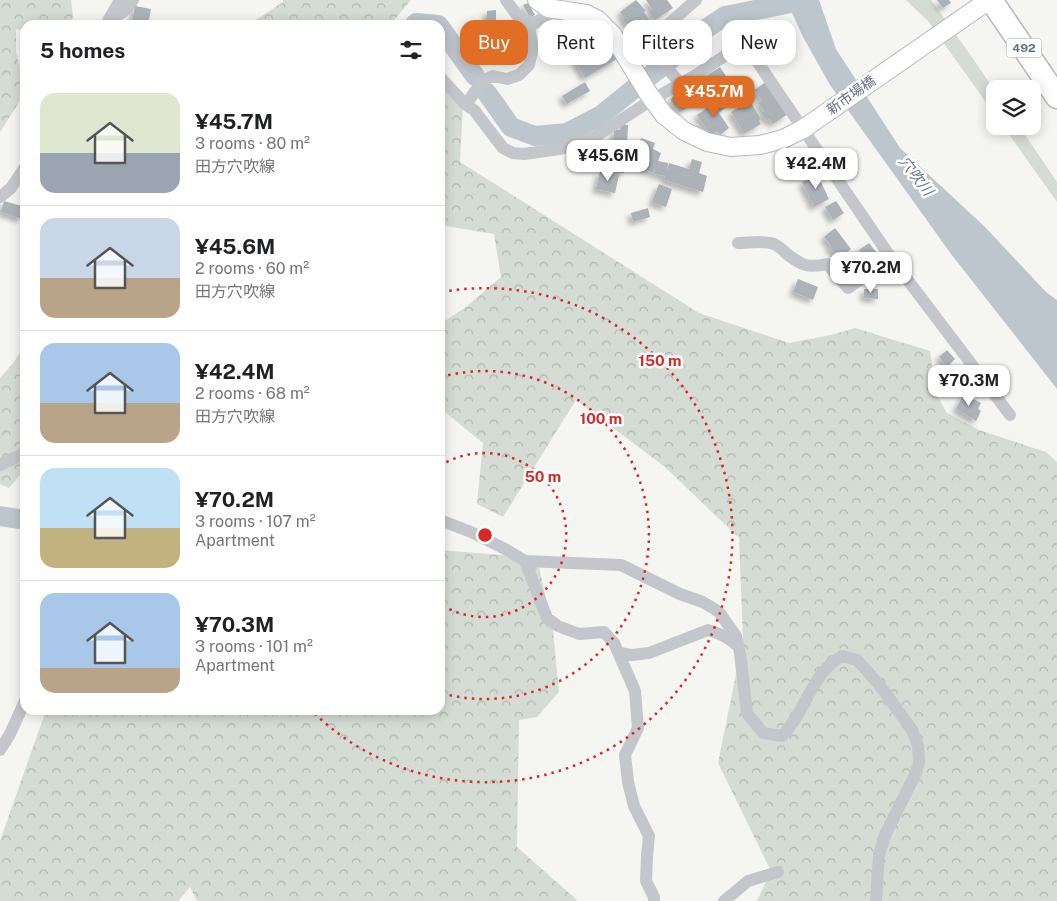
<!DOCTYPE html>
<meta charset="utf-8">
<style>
body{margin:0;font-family:"Public Sans","Noto Sans JP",sans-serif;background:#f2f2f2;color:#202124;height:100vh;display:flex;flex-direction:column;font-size:19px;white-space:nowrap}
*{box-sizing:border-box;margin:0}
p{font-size:16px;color:#757577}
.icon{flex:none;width:28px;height:28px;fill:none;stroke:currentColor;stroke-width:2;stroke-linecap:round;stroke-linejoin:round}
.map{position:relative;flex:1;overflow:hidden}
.drawer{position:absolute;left:20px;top:20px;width:425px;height:695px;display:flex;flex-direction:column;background:#fff;border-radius:15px;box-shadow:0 2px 12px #0003}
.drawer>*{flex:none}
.guide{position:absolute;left:460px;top:20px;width:475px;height:45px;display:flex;gap:10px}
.tools{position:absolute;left:986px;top:80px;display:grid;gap:10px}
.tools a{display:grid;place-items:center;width:55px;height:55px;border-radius:10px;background:#fff;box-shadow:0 2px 12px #0003;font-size:25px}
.price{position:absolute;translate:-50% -42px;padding:0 11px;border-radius:10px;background:#fff;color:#222;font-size:16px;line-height:32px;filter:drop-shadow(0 1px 2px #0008)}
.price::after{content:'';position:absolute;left:50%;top:30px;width:15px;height:11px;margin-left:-8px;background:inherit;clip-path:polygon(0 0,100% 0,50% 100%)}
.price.active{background:#e26d25;color:#fff}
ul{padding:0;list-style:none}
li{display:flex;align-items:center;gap:15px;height:125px;padding:0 20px}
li+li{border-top:1px solid #e0e0e0}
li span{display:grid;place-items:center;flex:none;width:140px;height:100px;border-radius:15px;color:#555}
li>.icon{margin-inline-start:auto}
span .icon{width:60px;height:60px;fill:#fffc;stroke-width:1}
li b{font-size:21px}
h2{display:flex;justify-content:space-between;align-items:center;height:60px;padding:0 20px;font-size:21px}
.pill{padding:0 18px;border-radius:15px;background:#fff;box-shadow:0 2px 12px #0003;font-size:18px;line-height:45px}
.pill.active{background:#e26d25;color:#fff}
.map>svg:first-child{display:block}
.grass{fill:#d5dcd3}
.forest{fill:url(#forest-crowns)}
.water{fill:#bec6cd}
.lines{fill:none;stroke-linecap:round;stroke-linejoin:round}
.river{stroke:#bec6cd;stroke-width:20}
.building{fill:#abb2b8;filter:url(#shadow)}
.secondary-casing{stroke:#b5b9be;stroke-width:20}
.highway-casing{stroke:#b6b8bc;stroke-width:25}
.street{stroke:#c3c6ca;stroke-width:12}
.secondary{stroke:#fff;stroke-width:18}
.highway{stroke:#fff;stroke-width:22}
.ring{fill:none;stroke:#d62828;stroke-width:2.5;stroke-dasharray:2.5 5}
.labels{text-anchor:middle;stroke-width:5;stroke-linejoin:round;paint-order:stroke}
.shield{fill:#fff;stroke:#929ca8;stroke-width:1}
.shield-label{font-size:12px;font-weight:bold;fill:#647183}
.street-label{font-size:14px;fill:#647183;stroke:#fff}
.water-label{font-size:15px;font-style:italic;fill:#657986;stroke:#fff}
.centre{fill:#d62828;stroke:#fff;stroke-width:2.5}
.ring-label{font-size:15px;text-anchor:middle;font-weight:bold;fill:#d62828;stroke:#fff;stroke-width:5;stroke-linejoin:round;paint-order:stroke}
</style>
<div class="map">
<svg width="1057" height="901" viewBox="0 0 1057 901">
<defs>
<pattern id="forest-crowns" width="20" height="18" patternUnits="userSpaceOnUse" patternTransform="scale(1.25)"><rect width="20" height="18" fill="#d5dcd3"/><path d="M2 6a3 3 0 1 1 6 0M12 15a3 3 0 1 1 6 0" fill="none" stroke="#b0b7b1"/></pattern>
<filter id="shadow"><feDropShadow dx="-4" dy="4" stdDeviation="2.5" flood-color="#0004"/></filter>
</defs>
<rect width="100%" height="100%" fill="#f5f5f2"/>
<!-- grass -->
<path class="grass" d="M 906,0 L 931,0 L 974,60 L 995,91 L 995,115 L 928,21 Z
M 1003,126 L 1019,126 L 1057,182 L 1057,202 Z"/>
<!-- forest -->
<path class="forest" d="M 0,0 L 71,0 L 73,17 L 69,25 L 25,25 L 25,30 L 16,29 L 16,52 L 25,87 L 25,93 L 0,132 Z
M 283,0 L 411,0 L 390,25 L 248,25 L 283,2 Z
M 440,88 L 463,105 L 460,162 L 699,313 L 789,343 L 831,335 L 855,328 L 930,351 L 936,394 L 947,413 L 979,430 L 1046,452 L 1057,462 L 1057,901 L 757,901 L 771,871 L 718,763 L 743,640 L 739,538 L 665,467 L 576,400 L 503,517 L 477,504 L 483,443 L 440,408 L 440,324 L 466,307 L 501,277 L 494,234 L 440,225 Z
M 25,345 L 25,469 L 9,488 L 0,484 L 0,378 L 14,362 Z
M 440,550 L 537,558 L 553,631 L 559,692 L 537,717 L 519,720 L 517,847 L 578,901 L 197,901 L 190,887 L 178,901 L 0,901 L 0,841 L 46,710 L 440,710 Z"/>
<!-- water -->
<path class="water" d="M 786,0 L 819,0 L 836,49 L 900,148 L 985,227 L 1046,292 L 1057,300 L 1057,389 L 951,254 L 830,85 L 803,37 Z"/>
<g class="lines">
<!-- river -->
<path class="river" d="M 414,25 L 416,23 L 438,25
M 440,27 L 475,76
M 487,93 L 511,127 L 535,136 L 567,133 L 600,116 L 676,55 L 701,32 L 725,16 L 801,1
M 0,516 L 25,520"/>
</g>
<!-- building -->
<path class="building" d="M 636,0 L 646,11 L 644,12 L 652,23 L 638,34 L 629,24 L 627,25 L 623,19 L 624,18 L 620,12 Z
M 646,0 L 667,0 L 673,8 L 655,20 L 649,12 L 652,9 Z
M 937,0 L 949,0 L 951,3 L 943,8 Z
M 528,3 L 535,15 L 530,18 L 523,5 Z
M 135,6 L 151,9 L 148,25 L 132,22 Z
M 496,10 L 496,21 L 501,21 L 501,31 L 497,31 L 497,35 L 488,35 L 488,31 L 482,31 L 482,23 L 487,23 L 487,11 Z
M 598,27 L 617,59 L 585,78 L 569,50 L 590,37 L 589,32 Z
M 720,67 L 730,82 L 716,91 L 706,76 Z
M 706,78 L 714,92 L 701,100 L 695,90 L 688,94 L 683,87 L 692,81 L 695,85 Z
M 585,82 L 590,91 L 567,104 L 562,96 Z
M 766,82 L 788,114 L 773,124 L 769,119 L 767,121 L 761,113 L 764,111 L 758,103 L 762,100 L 754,90 Z
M 682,91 L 691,105 L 679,113 L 670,99 Z
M 716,96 L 725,108 L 719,113 L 729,128 L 720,135 L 717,131 L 711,135 L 697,115 L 712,105 L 709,101 Z
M 750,101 L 761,119 L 759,121 L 761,124 L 744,134 L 731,112 Z
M 621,124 L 628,125 L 627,146 L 618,146 L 627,147 L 624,173 L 607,171 L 609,145 L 613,145 L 614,129 L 620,130 Z
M 641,138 L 655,143 L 653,149 L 661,153 L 658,161 L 668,163 L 667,171 L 669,163 L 689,169 L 692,159 L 702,162 L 699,173 L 707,176 L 703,192 L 664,180 L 665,176 L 654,174 L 655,167 L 653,173 L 643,169 L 647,160 L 635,156 Z
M 802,150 L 811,165 L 802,170 L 798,165 L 797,166 L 791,156 Z
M 600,171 L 619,175 L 615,193 L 596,189 Z
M 817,174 L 829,199 L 814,207 L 802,182 Z
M 659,184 L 672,189 L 666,207 L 652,202 Z
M 4,201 L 25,207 L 22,219 L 1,212 Z
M 836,201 L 844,213 L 833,220 L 825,207 Z
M 648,208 L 650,217 L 633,222 L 631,213 Z
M 835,228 L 851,249 L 840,258 L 836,252 L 834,253 L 829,247 L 831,246 L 824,237 Z
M 869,243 L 881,258 L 871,266 L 859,250 Z
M 852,258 L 862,271 L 848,281 L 838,268 Z
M 798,279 L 818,287 L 813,300 L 793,292 Z
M 864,289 L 878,289 L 878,299 L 864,298 Z
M 947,350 L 955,359 L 947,367 L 939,357 Z
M 964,394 L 981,403 L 978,409 L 981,411 L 976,421 L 956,409 Z"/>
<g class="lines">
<defs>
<path id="secondary" d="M 537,0 L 548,8 L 586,14 L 598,20 L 612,34 L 648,93 L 664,115 L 684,131 L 707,142 L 731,147 L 760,145 L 783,139 L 803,129 L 989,0"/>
<path id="highway" d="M 991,0 L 1057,97"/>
</defs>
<!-- secondary casing -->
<use href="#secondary" class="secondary-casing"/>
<!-- highway casing -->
<use href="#highway" class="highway-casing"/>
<!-- street -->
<path class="street" d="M 506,0 L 519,18 L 535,23
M 109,19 C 121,14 126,12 133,0
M 108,21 L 120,0
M 647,45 L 680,83
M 631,66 L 651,39 L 696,0
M 440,77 L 466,105 L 474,110 L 503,148 L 513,153 L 524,154 L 560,149 L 595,137 L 653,99 L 696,75 L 738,47 L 746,47 L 752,54 L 803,129 L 891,258 L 1010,415
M 466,105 L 482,81 L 493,76 L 507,79 L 519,75 L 529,65 L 533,48 L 529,27 L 546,16 L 560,9
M 0,197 L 11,188 L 25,167
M 738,243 C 749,243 763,240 774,244 C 779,246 783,250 787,254 C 802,266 809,268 827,264 L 848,288 L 891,258
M 0,465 L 21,455 L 25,451
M 440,520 L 471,532 L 507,550 L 525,561 L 621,565 L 680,594 L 703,602 L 719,612 L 736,636 L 740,653 L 747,713 L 763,733 L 782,736 C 806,712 811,673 842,656 L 857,660 L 868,672 L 884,691 L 912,730 L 918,746 L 919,762 L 916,773 L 885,835 L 879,855 L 876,901
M 525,561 L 547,618 L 558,626 L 579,634 L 604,632 L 614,643 L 635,691 L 638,728 L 625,755 L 628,782 L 634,806 L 649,836 L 647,856 L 646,881 L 654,897 L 654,901
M 619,653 L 632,655 L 649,653 L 708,630 C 720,633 729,638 738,646
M 0,750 L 10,734 L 25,701
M 724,901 L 748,881 L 778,872"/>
<!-- secondary -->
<use href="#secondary" class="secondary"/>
<!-- highway -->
<use href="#highway" class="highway"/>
</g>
<!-- distance rings -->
<g class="ring">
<path d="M440 466A82 82 0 1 1 440 604"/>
<path d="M441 377A164 164 0 1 1 441 693"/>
<path d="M442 292A247 247 0 1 1 312 711"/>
</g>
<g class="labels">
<!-- shield labels -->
<rect class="shield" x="1006.5" y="38.5" width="35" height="19" rx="4"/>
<g class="shield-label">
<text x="1024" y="52">492</text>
</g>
<!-- street labels -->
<g class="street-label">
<text transform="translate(851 95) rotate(-35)" y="5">新市場橋</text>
</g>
<!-- water labels -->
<g class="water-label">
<text transform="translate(916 176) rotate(52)" y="5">穴吹川</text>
</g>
</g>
<circle cx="485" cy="535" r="8" class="centre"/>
<g class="ring-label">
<text x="660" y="366">150 m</text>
<text x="601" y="424">100 m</text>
<text x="543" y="482">50 m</text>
</g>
</svg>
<div class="tools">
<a><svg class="icon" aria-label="layers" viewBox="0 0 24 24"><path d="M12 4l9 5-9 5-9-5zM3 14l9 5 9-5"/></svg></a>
</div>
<b class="price active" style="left:714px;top:118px">¥45.7M</b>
<b class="price" style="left:608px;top:182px">¥45.6M</b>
<b class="price" style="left:816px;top:190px">¥42.4M</b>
<b class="price" style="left:871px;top:294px">¥70.2M</b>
<b class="price" style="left:969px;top:407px">¥70.3M</b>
<div class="guide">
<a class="pill active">Buy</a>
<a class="pill">Rent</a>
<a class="pill">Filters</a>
<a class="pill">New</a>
</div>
<section class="drawer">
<h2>5 homes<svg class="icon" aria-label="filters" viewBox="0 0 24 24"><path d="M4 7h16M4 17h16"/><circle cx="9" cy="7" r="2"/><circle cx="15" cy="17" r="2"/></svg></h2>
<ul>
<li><span style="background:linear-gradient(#dfe7d0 60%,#9aa5b1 0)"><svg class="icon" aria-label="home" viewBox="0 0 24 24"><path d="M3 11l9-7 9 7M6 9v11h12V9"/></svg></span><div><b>¥45.7M</b><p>3 rooms · 80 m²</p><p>田方穴吹線</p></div></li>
<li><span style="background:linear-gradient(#c9d6e8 60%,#b9a48a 0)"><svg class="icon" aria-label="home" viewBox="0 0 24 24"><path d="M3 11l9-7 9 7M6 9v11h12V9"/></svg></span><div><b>¥45.6M</b><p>2 rooms · 60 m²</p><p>田方穴吹線</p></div></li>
<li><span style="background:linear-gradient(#a9c7e8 60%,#b9a48a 0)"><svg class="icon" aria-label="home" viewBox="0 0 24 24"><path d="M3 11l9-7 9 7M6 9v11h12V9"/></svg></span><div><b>¥42.4M</b><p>2 rooms · 68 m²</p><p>田方穴吹線</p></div></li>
<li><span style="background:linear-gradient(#bfe0f5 60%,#c2b280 0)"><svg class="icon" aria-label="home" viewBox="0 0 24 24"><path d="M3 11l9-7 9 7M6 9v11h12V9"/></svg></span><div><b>¥70.2M</b><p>3 rooms · 107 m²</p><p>Apartment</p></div></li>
<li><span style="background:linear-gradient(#a9c7e8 75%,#b9a48a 0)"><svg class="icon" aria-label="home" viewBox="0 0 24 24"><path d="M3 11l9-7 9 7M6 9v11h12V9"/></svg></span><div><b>¥70.3M</b><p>3 rooms · 101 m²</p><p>Apartment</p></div></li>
</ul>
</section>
</div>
